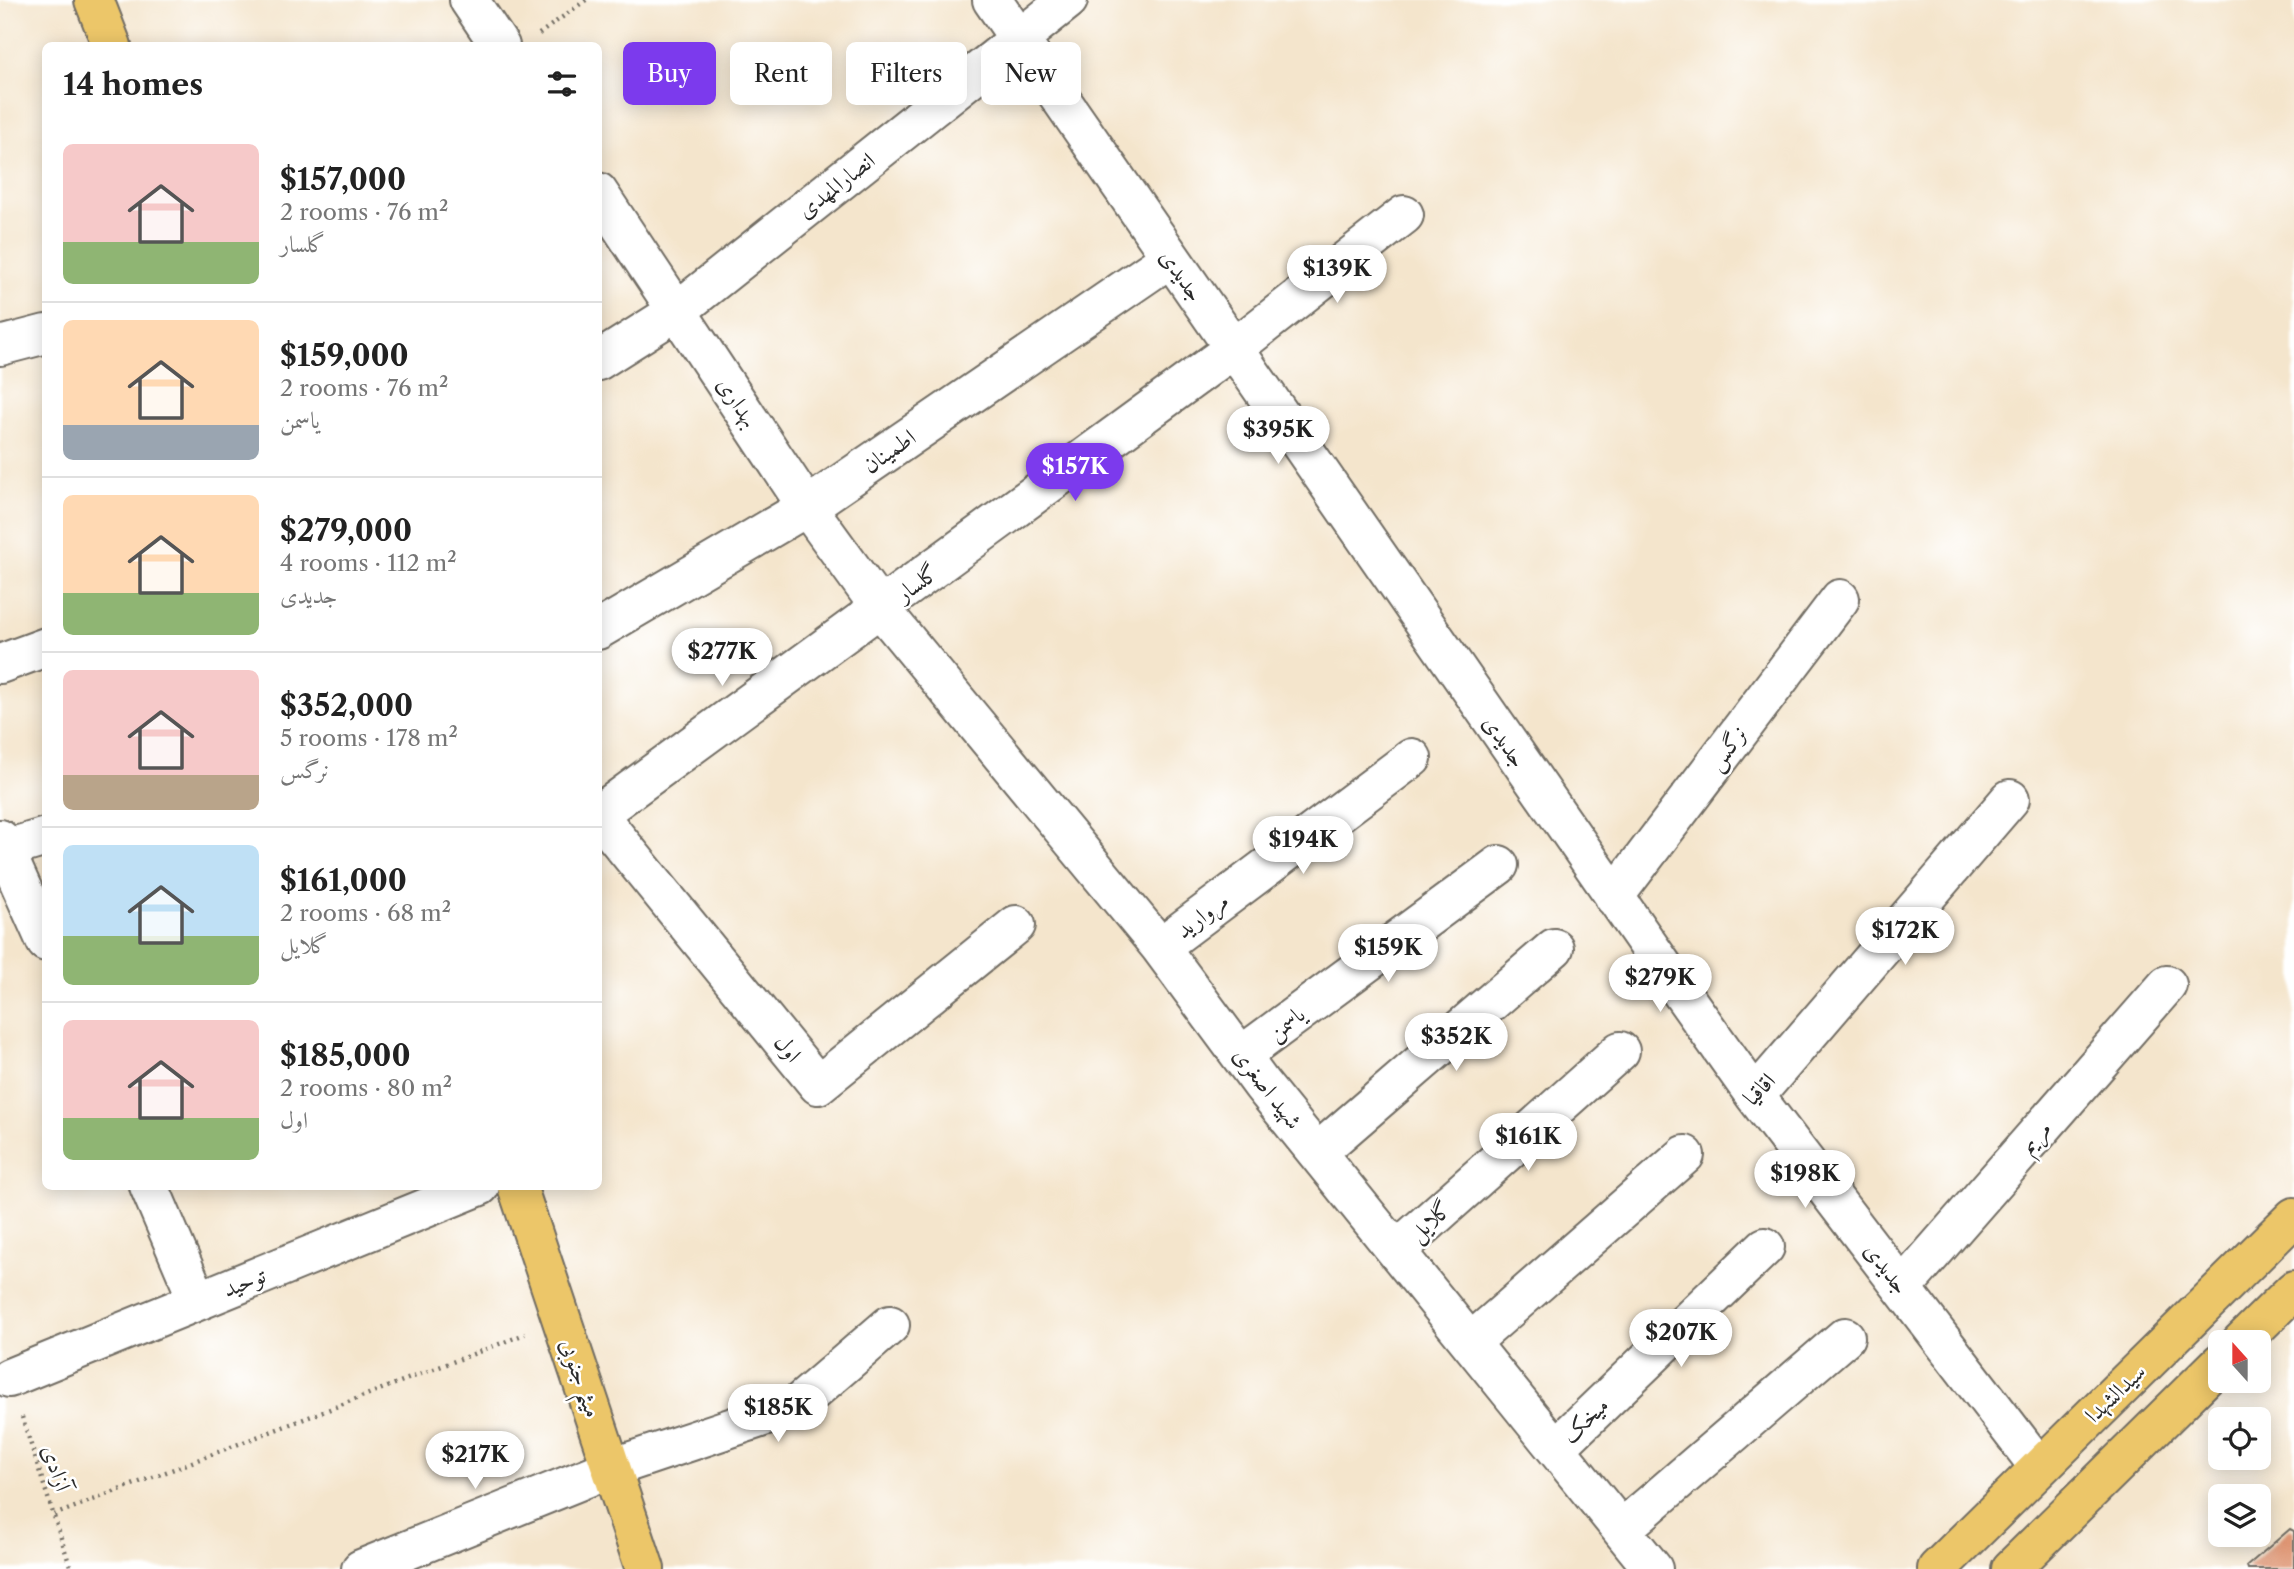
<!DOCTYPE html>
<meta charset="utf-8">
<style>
body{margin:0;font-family:"Libre Caslon Text",Amiri,serif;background:#f2f2f2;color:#222;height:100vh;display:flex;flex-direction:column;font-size:26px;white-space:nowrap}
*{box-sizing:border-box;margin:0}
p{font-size:23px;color:#767676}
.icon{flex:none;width:38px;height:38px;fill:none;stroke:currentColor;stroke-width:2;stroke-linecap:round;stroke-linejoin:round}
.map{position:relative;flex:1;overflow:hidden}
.panel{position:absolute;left:42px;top:42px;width:560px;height:1148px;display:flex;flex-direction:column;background:#fff;border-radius:10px;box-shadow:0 4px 18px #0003}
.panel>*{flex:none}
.hud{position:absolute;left:623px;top:42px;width:665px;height:63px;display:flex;gap:14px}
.needle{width:46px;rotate:339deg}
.buttons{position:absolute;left:2208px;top:1330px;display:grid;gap:14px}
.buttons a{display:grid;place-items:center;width:63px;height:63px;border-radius:10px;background:#fff;box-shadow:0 4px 18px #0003;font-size:35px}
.price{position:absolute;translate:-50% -60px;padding:0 16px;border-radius:24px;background:#fff;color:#222;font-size:23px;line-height:46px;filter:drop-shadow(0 2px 4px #0008)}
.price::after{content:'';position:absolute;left:50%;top:42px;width:21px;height:16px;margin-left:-10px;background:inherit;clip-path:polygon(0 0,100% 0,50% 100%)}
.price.current{background:#7c3aed;color:#fff}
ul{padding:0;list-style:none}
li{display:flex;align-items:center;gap:21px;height:175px;padding:0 21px}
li+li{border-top:2px solid #e0e0e0}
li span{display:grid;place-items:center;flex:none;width:196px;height:140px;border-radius:10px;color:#555}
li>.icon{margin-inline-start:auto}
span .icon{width:84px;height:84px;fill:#fffc;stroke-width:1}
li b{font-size:30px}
h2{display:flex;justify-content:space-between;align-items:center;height:84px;padding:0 21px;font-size:30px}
.pill{padding:0 24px;border-radius:10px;background:#fff;box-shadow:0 4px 18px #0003;font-size:24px;line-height:63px}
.pill.current{background:#7c3aed;color:#fff}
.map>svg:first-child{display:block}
.building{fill:#de9573}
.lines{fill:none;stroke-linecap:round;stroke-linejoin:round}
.minor-casing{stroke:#716c63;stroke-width:42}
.major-casing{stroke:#716c63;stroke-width:42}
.path{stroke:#716c63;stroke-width:4.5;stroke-dasharray:2 5;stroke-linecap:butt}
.minor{stroke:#fff;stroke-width:38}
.major{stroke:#ecc669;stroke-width:38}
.labels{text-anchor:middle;stroke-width:5;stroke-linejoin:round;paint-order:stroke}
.street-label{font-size:23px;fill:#2b2b2b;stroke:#fff}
</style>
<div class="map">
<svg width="2294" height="1569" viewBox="0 0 2294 1569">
<rect width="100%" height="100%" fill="#fff"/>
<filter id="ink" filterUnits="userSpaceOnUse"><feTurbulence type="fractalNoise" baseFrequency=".0143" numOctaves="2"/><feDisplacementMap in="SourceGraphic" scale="14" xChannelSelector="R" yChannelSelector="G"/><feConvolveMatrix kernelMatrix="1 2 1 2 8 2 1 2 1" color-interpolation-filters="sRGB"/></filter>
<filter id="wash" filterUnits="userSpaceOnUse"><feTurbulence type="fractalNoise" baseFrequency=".00686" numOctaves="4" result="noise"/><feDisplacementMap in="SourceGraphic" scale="28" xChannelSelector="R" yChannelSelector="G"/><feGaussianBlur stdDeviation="1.57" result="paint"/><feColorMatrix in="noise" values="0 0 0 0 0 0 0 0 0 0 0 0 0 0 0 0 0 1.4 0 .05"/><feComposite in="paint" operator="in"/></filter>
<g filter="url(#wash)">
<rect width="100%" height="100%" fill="#f4e5cc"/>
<g id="blocks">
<!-- building -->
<path class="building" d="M 2290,1529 L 2294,1531 L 2294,1569 L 2248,1569 L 2247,1566 Z"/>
</g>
</g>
<g filter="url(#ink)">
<use href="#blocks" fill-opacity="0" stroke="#716c63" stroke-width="2"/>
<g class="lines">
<defs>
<path id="minor" d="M 469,0 L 500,46
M 992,0 L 1683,995 L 1755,1096 L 2039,1467
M 598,192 L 807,507 L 881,609 L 1160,947 L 1262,1085 L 1653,1569
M 0,346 L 46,334
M 598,361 L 677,311 L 1068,0
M 598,630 L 807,507 L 1170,258
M 0,664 L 46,647
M 598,814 L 1233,349 L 1404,215
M 598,815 L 818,1085 L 1016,925
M 0,839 L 46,942
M 6,849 L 46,837
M 1614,897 L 1840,599
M 1160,947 L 1412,758
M 1242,1055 L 1499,865
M 1755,1096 L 2010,799
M 1318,1152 L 1554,948
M 149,1186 L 198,1301
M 1397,1250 L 1620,1051
M 1902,1288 L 2167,985
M 1471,1342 L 1685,1155
M 9,1378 L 480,1186
M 1556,1448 L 1765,1247
M 1622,1529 L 1845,1337
M 361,1569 L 611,1468 L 796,1406 L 890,1325"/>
<path id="major" d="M 94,0 L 112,46
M 517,1186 L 645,1569
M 2241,1342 L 2294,1290
M 1937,1569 L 2294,1217
M 2011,1569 L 2221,1362"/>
</defs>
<!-- minor casing -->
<use href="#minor" class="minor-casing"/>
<!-- major casing -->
<use href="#major" class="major-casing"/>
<!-- path -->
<path class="path" d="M 539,34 L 586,0
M 22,1417 L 71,1569
M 54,1515 L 525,1334"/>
<!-- minor -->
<use href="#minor" class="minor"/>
<!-- major -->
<use href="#major" class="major"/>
</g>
</g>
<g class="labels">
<!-- street labels -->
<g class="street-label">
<text transform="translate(836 185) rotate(-38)" y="8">انصارالمهدی</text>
<text transform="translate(1182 275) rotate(55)" y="8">جدیدی</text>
<text transform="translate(738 402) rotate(57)" y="8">بهداری</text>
<text transform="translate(889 451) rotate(-35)" y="8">اطمینان</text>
<text transform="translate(917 583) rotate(-36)" y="8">گلسار</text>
<text transform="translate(1505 741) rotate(55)" y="8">جدیدی</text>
<text transform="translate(1727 748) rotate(-53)" y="8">نرگس</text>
<text transform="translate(1202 915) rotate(-37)" y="8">مروارید</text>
<text transform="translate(1286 1023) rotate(-37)" y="8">یاسمن</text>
<text transform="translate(788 1048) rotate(51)" y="8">اول</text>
<text transform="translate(1268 1088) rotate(52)" y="8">شهید اصغری</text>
<text transform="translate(1759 1089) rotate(-46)" y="8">اقاقیا</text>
<text transform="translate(2035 1137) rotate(-49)" y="8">مریم</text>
<text transform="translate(1430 1221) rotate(-42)" y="8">گلایل</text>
<text transform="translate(1887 1268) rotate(53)" y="8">جدیدی</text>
<text transform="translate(244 1282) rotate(-22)" y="8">توحید</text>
<text transform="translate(581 1378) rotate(71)" y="8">میثم جنوبی</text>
<text transform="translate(2115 1393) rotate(-44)" y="8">سیدالشهدا</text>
<text transform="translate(1585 1420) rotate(-44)" y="8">میخک</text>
<text transform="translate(57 1468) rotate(72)" y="8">آزادی</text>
</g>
</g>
</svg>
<div class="buttons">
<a><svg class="needle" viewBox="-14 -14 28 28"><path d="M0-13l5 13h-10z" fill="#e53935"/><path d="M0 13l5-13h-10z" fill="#767676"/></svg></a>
<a><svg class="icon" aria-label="locate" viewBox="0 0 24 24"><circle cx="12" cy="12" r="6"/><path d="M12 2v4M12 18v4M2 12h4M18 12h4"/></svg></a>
<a><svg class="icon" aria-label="layers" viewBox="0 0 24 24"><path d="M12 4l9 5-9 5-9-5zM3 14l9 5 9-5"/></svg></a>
</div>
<b class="price" style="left:1337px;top:305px">$139K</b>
<b class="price" style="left:1278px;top:466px">$395K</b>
<b class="price current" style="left:1075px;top:503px">$157K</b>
<b class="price" style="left:722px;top:688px">$277K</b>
<b class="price" style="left:1303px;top:876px">$194K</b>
<b class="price" style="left:1905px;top:967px">$172K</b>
<b class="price" style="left:1388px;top:984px">$159K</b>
<b class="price" style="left:1660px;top:1014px">$279K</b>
<b class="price" style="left:1456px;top:1073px">$352K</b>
<b class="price" style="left:1528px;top:1173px">$161K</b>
<b class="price" style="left:1805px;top:1210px">$198K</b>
<b class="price" style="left:1681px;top:1369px">$207K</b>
<b class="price" style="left:778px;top:1444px">$185K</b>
<b class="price" style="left:475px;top:1491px">$217K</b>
<div class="hud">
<a class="pill current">Buy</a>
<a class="pill">Rent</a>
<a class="pill">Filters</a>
<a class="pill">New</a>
</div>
<section class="panel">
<h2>14 homes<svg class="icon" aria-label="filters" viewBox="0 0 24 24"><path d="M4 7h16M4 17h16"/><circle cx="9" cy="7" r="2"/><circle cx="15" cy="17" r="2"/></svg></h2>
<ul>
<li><span style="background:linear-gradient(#f6c9c9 70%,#8fb573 0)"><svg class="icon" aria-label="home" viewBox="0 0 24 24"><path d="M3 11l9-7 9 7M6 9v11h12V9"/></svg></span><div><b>$157,000</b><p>2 rooms · 76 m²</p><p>گلسار</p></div></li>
<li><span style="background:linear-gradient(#ffd9b3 75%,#9aa5b1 0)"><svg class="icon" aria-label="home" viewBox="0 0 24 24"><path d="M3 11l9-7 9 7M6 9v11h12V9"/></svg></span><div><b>$159,000</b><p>2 rooms · 76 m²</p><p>یاسمن</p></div></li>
<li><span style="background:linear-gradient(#ffd9b3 70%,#8fb573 0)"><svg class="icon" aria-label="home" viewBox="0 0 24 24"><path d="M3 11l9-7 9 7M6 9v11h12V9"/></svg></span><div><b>$279,000</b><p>4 rooms · 112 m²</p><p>جدیدی</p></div></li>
<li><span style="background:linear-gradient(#f6c9c9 75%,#b9a48a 0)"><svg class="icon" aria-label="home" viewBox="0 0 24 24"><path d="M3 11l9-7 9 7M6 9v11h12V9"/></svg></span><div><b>$352,000</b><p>5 rooms · 178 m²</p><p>نرگس</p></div></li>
<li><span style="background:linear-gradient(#bfe0f5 65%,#8fb573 0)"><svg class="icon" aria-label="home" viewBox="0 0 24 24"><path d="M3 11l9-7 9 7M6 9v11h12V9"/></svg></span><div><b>$161,000</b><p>2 rooms · 68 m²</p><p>گلایل</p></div></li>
<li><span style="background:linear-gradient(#f6c9c9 70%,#8fb573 0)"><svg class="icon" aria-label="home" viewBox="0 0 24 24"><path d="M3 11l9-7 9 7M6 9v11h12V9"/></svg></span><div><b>$185,000</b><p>2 rooms · 80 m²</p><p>اول</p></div></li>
</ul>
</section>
</div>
